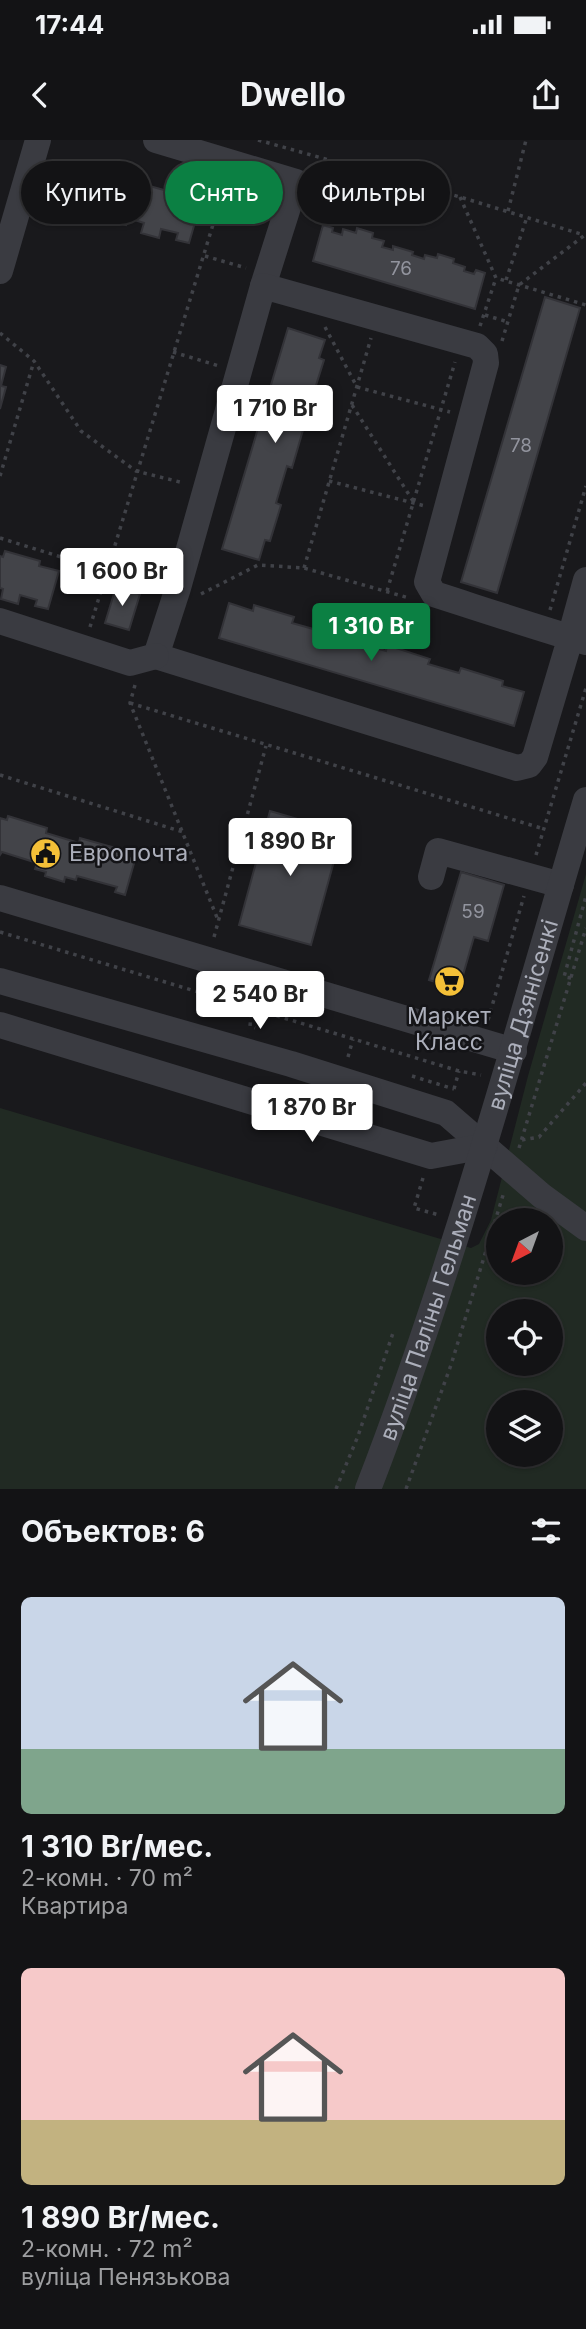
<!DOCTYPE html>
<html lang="ru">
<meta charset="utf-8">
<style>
body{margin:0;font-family:Inter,sans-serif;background:#202022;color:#f1f3f6;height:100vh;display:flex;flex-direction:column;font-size:26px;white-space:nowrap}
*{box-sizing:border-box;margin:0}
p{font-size:23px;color:#9d9ea0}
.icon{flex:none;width:38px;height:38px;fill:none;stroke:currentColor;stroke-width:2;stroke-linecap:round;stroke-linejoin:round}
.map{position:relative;height:1349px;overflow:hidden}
.side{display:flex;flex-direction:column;background:#131315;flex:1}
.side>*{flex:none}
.hud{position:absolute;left:21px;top:21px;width:544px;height:63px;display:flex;gap:14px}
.needle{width:46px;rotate:221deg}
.tools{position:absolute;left:486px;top:1068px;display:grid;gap:14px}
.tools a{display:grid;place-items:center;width:77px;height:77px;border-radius:50%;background:#131315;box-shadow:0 2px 5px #0004,0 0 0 2px #323234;font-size:35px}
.price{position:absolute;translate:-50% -60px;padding:0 16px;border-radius:7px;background:#fff;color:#222;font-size:23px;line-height:46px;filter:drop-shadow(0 2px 4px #0008)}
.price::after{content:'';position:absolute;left:50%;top:42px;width:21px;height:16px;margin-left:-10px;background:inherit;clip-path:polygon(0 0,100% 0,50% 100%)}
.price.selected{background:#0b8043;color:#fff}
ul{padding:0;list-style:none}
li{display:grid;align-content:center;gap:14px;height:371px;padding:0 21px}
li span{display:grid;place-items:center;height:217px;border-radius:10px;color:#555}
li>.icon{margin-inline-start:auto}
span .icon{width:126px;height:126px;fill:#fffc;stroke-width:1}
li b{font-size:30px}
h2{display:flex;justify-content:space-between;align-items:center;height:84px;padding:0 21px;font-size:30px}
.tag{padding:0 24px;border-radius:32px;background:#131315;box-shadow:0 2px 5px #0004,0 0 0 2px #323234;font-size:24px;line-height:63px}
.tag.selected{background:#0b8043;color:#fff}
.status{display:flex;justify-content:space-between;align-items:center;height:49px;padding:0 35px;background:#131315;direction:ltr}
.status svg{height:19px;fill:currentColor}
header{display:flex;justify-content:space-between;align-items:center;height:91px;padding:0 21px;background:#131315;font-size:32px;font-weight:700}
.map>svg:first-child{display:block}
.green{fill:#212a23;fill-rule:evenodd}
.building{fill:#434449;stroke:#333338;stroke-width:2}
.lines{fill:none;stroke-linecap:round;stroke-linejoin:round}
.path{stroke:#404248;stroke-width:3.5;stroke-dasharray:3.5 5;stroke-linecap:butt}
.minor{stroke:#3a3b41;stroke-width:26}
.labels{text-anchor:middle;stroke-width:5;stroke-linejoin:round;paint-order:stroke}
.number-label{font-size:19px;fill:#92949e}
.poi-label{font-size:23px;fill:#acafbb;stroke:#141417;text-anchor:start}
.street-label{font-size:23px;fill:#acafbb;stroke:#141417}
</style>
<div class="status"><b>17:44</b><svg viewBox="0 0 49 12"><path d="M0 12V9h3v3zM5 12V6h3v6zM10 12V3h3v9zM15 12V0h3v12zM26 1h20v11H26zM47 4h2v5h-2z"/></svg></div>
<header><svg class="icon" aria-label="back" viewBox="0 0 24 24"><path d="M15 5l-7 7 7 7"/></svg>Dwello<svg class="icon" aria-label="share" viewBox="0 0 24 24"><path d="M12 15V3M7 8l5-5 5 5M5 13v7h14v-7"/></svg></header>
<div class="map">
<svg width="586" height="1349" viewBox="0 0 586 1349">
<rect width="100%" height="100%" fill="#19191c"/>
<!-- green -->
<path class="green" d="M 586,734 L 586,1349 L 0,1349 L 0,968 L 471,1108 L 479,1104 L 491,1080 L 528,936 ZM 499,1080 L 551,1080 L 551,1132 L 499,1132 ZM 499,1171 L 551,1171 L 551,1223 L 499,1223 ZM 499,1262 L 551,1262 L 551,1314 L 499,1314 Z"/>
<!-- building -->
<path class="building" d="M 54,22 L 74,28 L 75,22 L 112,33 L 109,41 L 145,51 L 146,45 L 182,55 L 180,60 L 200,65 L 189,103 L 176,100 L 178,93 L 161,89 L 159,98 L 141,93 L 144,83 L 128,78 L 126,85 L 105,79 L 107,72 L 93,68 L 90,79 L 72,74 L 75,64 L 57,59 L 55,66 L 43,62 Z
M 323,85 L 333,88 L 332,92 L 342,95 L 343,89 L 356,93 L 357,88 L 373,93 L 372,98 L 384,101 L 382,107 L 393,110 L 393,106 L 413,112 L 412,115 L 424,119 L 425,115 L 437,118 L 438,114 L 454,119 L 453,123 L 465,127 L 464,131 L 474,134 L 476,130 L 485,133 L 475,169 L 313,121 Z
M 545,157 L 580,168 L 497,453 L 461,442 Z
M 288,188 L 325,200 L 319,218 L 324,220 L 312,258 L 308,256 L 298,288 L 303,290 L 292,328 L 287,326 L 276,363 L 281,365 L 270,401 L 265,400 L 259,420 L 222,409 Z
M 0,225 L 6,227 L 1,246 L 6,247 L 0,269 Z
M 5,411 L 40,421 L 39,426 L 59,431 L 48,469 L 35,466 L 37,460 L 20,455 L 18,464 L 1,459 L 3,449 L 0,448 L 0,416 L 3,417 Z
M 116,447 L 140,454 L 129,490 L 105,483 Z
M 229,463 L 253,471 L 254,465 L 294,477 L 292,483 L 324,492 L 326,486 L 367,499 L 365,505 L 386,511 L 387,505 L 430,519 L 428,524 L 459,533 L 461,528 L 503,541 L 502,546 L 524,552 L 514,586 L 219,498 Z
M 270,671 L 342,692 L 311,805 L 239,785 Z
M 8,676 L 47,688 L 46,693 L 79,703 L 80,698 L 119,709 L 118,714 L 135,720 L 125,755 L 115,752 L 117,747 L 77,736 L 76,740 L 65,737 L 64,742 L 45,736 L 46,732 L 35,729 L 37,723 L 2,712 L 0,715 L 0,678 L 7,680 Z
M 461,732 L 504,745 L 488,801 L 474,797 L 459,849 L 429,840 Z"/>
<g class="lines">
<!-- path -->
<path class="path" d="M 258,0 L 460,57 L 584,95
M 316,57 L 361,31
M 460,57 L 496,138 L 586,165
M 508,71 L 526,0
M 205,116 L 246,128
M 506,140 L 527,77
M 485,175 L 508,182
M 480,186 L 496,138
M 325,187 L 357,247 L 450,272
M 0,193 L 34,221 L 81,291 L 136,331 L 184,343
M 502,201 L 519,145 L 585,95
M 173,212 L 219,226
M 352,265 L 413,361
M 0,336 L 34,221
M 329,341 L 425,366
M 0,398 L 106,431 L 158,443
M 304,428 L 371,198
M 387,451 L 455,222
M 201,454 L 258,425 L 304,428 L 409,458
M 550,470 L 586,346
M 90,487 L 226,42
M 135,545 L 130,563 L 218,780
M 130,563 L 544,689
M 0,635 L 183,692
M 536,715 L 586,548
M 0,792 L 459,931 L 481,935
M 214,797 L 266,606
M 571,838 L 564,837 L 586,756
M 253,857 L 250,886 L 255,888
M 488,880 L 524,756
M 348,917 L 353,899
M 412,936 L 454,949
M 454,949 L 459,931
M 522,1000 L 539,997 L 586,943
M 519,1008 L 586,788
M 423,1038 L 414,1068 L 439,1075
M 336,1349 L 358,1296 L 393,1193
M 406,1349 L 451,1225 L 504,1052"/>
<!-- minor -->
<g class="minor">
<path d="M 156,0 L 296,42 L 263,146"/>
<path d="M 0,131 L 38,0"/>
<path d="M 586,440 L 570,498 L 568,506 L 535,617 L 529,625 L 517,628 L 156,516 L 178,448 L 263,146 L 477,206 L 485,214 L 486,223 L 427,442 L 434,454 C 484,470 535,487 586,502"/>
<path d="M 0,481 L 130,523 L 156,516"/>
<path d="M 431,737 L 438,711 L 561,745"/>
<path d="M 0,758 L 514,911"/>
<path d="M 0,841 L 291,924 L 446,973 L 542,1056 L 586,1088"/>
<path d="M 0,885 L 431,1016 L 485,1006"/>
<path id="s1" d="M 368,1349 C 455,1124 517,891 586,660"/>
</g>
</g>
<!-- icons -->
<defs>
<symbol id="civic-disc" viewBox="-11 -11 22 22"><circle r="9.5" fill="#f4c038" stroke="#141417"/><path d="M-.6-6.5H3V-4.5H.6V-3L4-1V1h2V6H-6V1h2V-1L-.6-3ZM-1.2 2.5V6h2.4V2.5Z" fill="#111"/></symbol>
<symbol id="supermarket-disc" viewBox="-11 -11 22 22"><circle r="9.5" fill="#f4c038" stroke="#141417"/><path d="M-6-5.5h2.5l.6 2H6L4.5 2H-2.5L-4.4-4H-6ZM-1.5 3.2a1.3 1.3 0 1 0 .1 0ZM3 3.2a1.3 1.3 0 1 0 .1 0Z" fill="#111"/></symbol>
</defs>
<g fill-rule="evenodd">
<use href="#civic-disc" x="28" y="696" width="35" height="35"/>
<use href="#supermarket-disc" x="432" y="824" width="35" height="35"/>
</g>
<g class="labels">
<!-- number labels -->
<g class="number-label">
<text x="401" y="135">76</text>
<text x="521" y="312">78</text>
<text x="473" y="778">59</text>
</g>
<!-- poi labels -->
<g class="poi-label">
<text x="69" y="721">Европочта</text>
<text x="449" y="884" text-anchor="middle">Маркет<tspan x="449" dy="26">Класс</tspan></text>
</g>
<!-- street labels -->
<g class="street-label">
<text dy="8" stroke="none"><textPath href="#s1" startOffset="499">вуліца Дзянісенкі</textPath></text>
<text dy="8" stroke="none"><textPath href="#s1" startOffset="182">вуліца Паліны Гельман</textPath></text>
</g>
</g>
</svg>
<div class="tools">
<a><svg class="needle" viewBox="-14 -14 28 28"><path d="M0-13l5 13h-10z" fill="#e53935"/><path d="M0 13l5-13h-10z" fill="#9d9ea0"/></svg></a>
<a><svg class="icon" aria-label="locate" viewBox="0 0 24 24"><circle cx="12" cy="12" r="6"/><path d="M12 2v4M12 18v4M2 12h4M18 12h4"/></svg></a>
<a><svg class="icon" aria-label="layers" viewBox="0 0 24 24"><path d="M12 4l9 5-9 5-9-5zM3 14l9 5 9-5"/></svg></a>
</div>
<b class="price" style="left:275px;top:305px">1 710 Br</b>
<b class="price" style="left:122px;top:468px">1 600 Br</b>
<b class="price selected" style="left:371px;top:523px">1 310 Br</b>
<b class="price" style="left:290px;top:738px">1 890 Br</b>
<b class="price" style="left:260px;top:891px">2 540 Br</b>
<b class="price" style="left:312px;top:1004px">1 870 Br</b>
<div class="hud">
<a class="tag">Купить</a>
<a class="tag selected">Снять</a>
<a class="tag">Фильтры</a>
</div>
</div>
<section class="side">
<h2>Объектов: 6<svg class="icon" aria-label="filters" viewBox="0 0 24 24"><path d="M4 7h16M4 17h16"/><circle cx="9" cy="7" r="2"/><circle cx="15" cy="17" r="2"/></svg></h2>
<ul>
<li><span style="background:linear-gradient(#c9d6e8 70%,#7fa58c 0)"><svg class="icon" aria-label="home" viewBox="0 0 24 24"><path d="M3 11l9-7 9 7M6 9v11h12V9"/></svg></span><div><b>1 310 Br/мес.</b><p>2-комн. · 70 m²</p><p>Квартира</p></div></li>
<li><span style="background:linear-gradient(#f6c9c9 70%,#c2b280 0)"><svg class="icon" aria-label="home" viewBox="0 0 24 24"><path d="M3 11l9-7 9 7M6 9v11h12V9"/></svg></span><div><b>1 890 Br/мес.</b><p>2-комн. · 72 m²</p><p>вуліца Пенязькова</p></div></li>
</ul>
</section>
